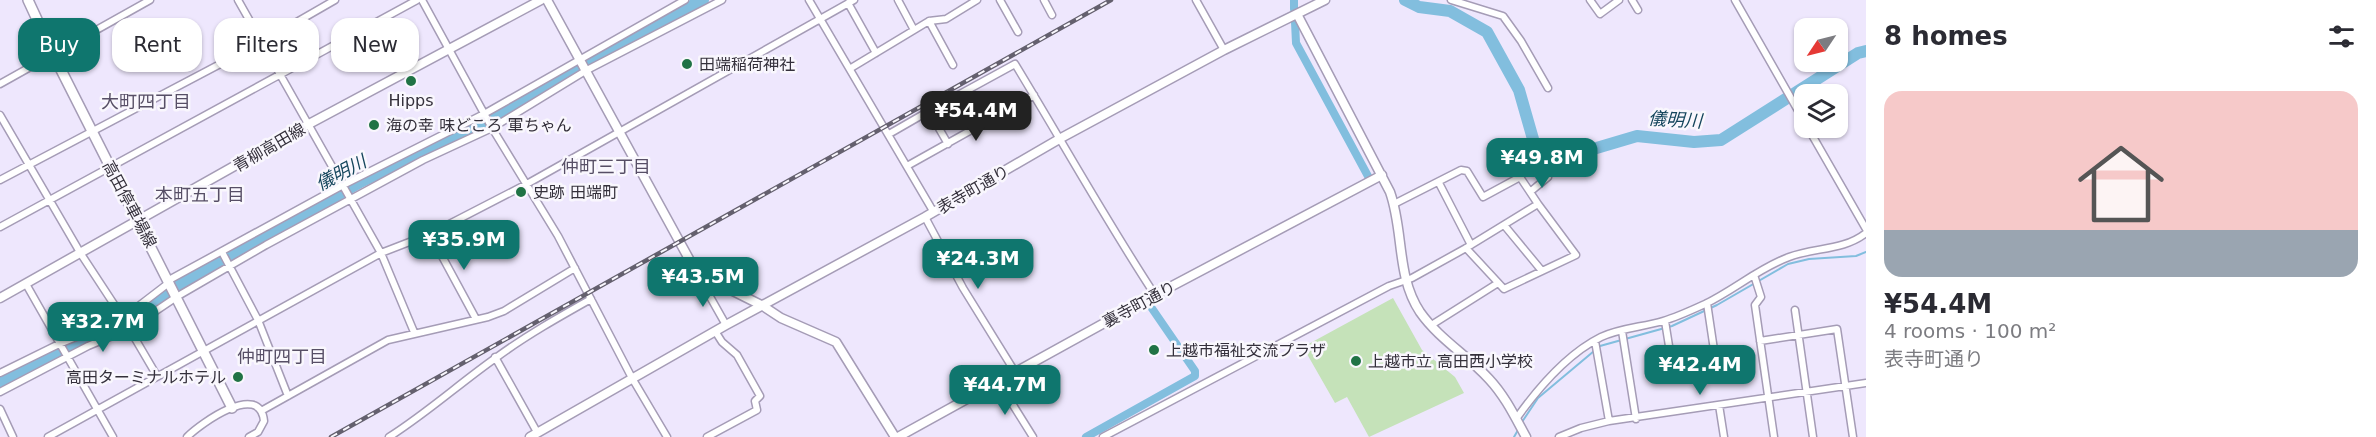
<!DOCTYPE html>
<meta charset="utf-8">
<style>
body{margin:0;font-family:"DejaVu Sans","Noto Sans JP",sans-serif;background:#f2f2f3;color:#2b2b33;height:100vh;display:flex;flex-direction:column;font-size:22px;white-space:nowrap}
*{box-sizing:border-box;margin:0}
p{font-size:20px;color:#7c7c81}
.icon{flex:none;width:33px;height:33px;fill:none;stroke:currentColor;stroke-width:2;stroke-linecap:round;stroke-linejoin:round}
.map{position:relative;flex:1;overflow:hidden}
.panel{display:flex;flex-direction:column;background:#fff;width:510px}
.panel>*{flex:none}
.top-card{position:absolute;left:18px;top:18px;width:570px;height:54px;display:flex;gap:12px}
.needle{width:39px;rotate:235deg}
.buttons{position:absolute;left:1794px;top:18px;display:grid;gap:12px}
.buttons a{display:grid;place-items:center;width:54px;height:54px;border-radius:12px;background:#fff;box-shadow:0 2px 4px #0004;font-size:30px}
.price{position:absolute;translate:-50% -51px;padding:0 14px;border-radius:12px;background:#0f766e;color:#fff;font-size:20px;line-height:39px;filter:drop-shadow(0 2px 3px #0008)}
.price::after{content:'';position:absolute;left:50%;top:36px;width:18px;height:14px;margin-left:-9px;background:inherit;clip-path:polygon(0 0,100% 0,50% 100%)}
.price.selected{background:#222;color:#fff}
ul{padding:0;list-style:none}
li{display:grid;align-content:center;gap:12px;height:318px;padding:0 18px}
li span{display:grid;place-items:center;height:186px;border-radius:18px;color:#555}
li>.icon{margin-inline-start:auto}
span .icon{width:108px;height:108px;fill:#fffc;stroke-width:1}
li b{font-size:26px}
h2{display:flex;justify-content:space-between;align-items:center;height:72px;padding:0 18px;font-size:26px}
.chip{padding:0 21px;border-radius:18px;background:#fff;box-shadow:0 2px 4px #0004;font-size:21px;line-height:54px}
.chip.selected{background:#0f766e;color:#fff}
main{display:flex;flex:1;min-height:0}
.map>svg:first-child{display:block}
.green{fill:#c5e2b9}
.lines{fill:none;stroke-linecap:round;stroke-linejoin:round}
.stream{stroke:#82bede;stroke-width:2}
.canal{stroke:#82bede;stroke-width:8}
.river{stroke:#82bede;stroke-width:12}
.street-casing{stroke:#a59cb6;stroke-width:9}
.secondary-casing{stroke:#a59cb6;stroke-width:11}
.primary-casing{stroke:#a59cb6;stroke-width:12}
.street{stroke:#fff;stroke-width:6}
.secondary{stroke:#fff;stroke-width:8}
.primary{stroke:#fff;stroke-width:9}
.rail-casing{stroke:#64606e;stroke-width:4.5}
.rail{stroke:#f9f7fd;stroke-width:2;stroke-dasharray:7;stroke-linecap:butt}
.poi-dot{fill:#207345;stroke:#f9f7fd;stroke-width:2}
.labels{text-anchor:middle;stroke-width:5;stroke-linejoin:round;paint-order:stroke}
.poi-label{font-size:16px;fill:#34303b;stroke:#f9f7fd;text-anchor:start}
.street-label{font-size:16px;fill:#34303b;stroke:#f9f7fd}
.neighbourhood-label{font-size:18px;fill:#574f66;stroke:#f9f7fd}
.water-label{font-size:18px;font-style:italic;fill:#14455c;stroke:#f9f7fd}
</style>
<main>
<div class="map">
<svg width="1866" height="437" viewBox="0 0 1866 437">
<rect width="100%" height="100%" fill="#eee7fd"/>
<!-- green -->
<path class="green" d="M 1393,298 L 1422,350 L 1455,377 L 1464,393 L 1369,437 L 1347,397 L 1335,403 L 1303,347 Z"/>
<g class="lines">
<!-- stream -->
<path class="stream" d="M 1522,422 L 1538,398 L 1600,346 L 1672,326 L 1717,305 L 1788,264 L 1809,259 L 1856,256 L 1866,252
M 1514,437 L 1518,430"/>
<!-- canal -->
<path class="canal" d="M 1294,9 L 1294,0
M 1295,22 L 1296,43 L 1369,178
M 1086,437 L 1195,376 L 1195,371 L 1151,307"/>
<!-- river -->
<path class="river" d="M 1405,0 L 1419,7 L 1450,11 L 1487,32 L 1519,90 L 1535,146 L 1548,157 L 1556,160 L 1637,136 L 1694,142 L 1721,140 L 1858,53 L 1866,51
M 0,383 L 54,355 L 121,328 L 170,291 L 360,182 L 484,122 L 606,52 L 703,0"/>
<defs>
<path id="street" d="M 238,0 L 381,253 L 414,332
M 422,0 L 492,128 L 558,236 L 632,378 L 667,437
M 809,0 L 933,211
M 898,0 L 914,30
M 1000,0 L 1018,32
M 1044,0 L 1052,15
M 1196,0 L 1224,50
M 1451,0 L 1503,16 L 1521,41 L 1548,88
M 1590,0 L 1600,14 L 1619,0
M 1632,0 L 1638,10
M 1735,0 L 1804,121
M 848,3 L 876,53
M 929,21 L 953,65
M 851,68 L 929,21 L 946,19 L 977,0
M 0,84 L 150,0
M 0,115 L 81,254 L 123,318 L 157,376
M 1808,128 L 1866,229
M 889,134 L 929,111
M 948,144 L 929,111 L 1015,64 C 1062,141 1105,219 1155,295
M 907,166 L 1034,95
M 0,180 L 262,42 L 335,0
M 1439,183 L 1471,245
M 1530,192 L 1548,177
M 925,217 L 963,288 L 1015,372
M 1504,225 L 1542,271
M 0,227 L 417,0
M 430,234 L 476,319
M 1466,248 L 1504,289 L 1576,255 L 1538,204
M 222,252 L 258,320 L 288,396
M 1754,275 L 1761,297 L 1755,305 L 1774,437
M 700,279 L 726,325
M 169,280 L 343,185 L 484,114 L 685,0
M 26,284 L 113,437
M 1795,310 L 1813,437
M 1665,321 L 1674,377 L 1717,370 L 1707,303
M 1433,324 L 1498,283
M 1622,331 L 1636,419
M 1595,341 L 1609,421
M 1760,341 L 1837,329 L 1853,437
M 495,357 L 537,432
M 0,373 L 59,344 L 123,318 L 170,282
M 998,381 L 1033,437
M 0,392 L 88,346 L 129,329 L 178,296 L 266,245 L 423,160 L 492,128 L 587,70 L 722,0
M 1719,405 L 1724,437
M 0,409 L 13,437
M 261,411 L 388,340 L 488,317 L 504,311 L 575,268
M 1516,419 C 1538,388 1567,354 1601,337 C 1620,328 1643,327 1663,321 C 1677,317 1692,310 1705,304 C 1734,290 1759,268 1789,257 C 1815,247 1843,251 1866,233
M 48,437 L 381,253 L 430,234 L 525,185 L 854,0
M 187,437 C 201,423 260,381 264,421 L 258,432 L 249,437
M 389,437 C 427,413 460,383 497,357 C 527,335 559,317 591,299
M 707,437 L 757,410 L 755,401 L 760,396 L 737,355 L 722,342 L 715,331
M 1103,437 L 1389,286 L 1412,278 L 1466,248 L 1538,204 L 1520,177 L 1483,197 L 1467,171 L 1461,170 L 1394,204
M 1559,437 L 1581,428 L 1609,421 L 1866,383"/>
<path id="secondary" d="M 547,0 L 700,279 L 723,286 L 763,306 L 781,318 L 836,342 L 895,437
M 1297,14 L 1390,192 C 1404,231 1396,276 1420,312 C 1439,339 1467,355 1489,379 C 1505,396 1515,417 1526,437
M 0,298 L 309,124 L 541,0
M 530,437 L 726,325 L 925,217 L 1061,138 L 1224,50 L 1325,0
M 898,437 L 1155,295 L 1382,175"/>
<path id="primary" d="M 28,0 L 53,54 L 232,408"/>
</defs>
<!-- street casing -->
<use href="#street" class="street-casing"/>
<!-- secondary casing -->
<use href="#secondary" class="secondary-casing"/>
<!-- primary casing -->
<use href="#primary" class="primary-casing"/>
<!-- street -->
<use href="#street" class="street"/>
<!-- secondary -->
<use href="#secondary" class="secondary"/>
<!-- primary -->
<use href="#primary" class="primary"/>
<defs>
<path id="rail" d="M 331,437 L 1111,0"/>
</defs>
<!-- rail casing -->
<use href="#rail" class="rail-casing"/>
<!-- rail -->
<use href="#rail" class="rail"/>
</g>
<!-- markers -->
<g class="poi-dot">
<circle cx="687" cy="64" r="6"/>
<circle cx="411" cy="81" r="6"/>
<circle cx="374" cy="125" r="6"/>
<circle cx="521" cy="192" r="6"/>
<circle cx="1154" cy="350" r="6"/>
<circle cx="1356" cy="361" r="6"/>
<circle cx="238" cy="377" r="6"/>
</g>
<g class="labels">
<!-- poi labels -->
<g class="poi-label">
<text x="699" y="70">田端稲荷神社</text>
<text x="411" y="106" text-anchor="middle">Hipps</text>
<text x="386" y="131">海の幸 味どころ 軍ちゃん</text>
<text x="533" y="198">史跡 田端町</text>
<text x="1166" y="356">上越市福祉交流プラザ</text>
<text x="1368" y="367">上越市立 高田西小学校</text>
<text x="226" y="383" text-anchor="end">高田ターミナルホテル</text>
</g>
<!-- street labels -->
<g class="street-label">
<text transform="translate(269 147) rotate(-30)" y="6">青柳高田線</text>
<text transform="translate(973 189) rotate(-30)" y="6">表寺町通り</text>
<text transform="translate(130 204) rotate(62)" y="6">高田停車場線</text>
<text transform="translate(1139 304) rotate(-28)" y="6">裏寺町通り</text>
</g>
<!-- neighbourhood labels -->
<g class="neighbourhood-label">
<text x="146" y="108">大町四丁目</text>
<text x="606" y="173">仲町三丁目</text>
<text x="200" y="201">本町五丁目</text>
<text x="282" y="363">仲町四丁目</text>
</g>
<!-- water labels -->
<g class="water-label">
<text transform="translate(1675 120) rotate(3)" y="6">儀明川</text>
<text transform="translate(341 173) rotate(-28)" y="6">儀明川</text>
</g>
</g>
</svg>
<div class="buttons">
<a><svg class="needle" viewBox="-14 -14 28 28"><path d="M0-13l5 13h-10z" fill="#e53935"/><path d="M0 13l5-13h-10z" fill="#7c7c81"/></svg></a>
<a><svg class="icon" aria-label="layers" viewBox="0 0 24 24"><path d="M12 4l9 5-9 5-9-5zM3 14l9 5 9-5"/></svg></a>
</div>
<b class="price selected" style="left:976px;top:142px">¥54.4M</b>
<b class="price" style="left:1542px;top:189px">¥49.8M</b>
<b class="price" style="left:464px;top:271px">¥35.9M</b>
<b class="price" style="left:978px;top:290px">¥24.3M</b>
<b class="price" style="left:703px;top:308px">¥43.5M</b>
<b class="price" style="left:103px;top:353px">¥32.7M</b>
<b class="price" style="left:1700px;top:396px">¥42.4M</b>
<b class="price" style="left:1005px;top:416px">¥44.7M</b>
<div class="top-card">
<a class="chip selected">Buy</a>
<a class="chip">Rent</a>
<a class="chip">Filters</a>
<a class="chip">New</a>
</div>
</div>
<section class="panel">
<h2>8 homes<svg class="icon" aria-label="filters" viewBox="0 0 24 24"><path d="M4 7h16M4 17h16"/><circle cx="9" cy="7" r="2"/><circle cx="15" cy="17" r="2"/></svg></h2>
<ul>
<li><span style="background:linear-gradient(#f6c9c9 75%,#9aa5b1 0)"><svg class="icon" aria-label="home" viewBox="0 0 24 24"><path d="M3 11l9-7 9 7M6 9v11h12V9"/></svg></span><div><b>¥54.4M</b><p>4 rooms · 100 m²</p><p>表寺町通り</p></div></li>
</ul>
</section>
</main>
